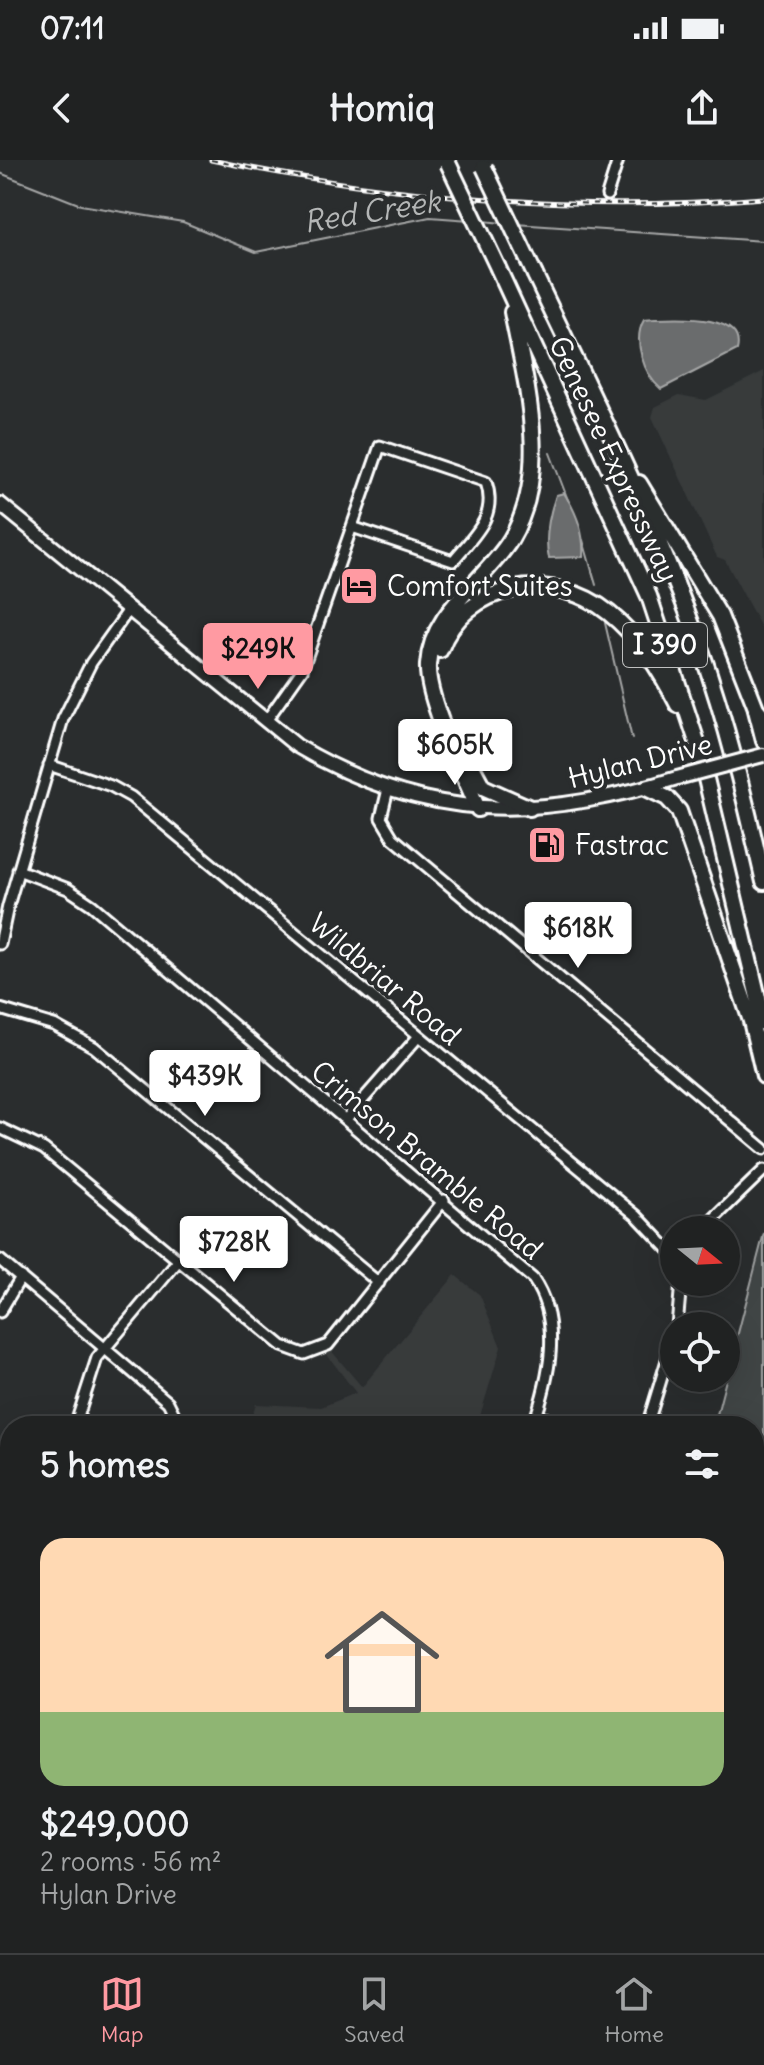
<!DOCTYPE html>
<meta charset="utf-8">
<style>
body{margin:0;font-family:Delius,sans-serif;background:#282a2a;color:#f1f3f6;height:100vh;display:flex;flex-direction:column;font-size:30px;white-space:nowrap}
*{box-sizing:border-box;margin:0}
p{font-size:26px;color:#a2a4a5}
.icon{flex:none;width:44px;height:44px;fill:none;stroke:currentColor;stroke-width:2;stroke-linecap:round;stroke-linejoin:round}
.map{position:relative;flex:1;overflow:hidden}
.drawer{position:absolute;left:0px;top:1256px;width:764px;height:538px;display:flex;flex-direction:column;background:#202222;border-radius:32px 32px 0 0;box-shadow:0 8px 32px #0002,0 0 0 2px #3d3f40}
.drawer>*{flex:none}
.needle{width:52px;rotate:108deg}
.tools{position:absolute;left:660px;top:1056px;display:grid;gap:16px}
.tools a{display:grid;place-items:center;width:80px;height:80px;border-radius:50%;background:#202222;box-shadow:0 8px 32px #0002,0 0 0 2px #3d3f40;font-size:40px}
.price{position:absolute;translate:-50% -68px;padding:0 18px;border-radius:8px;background:#fff;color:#222;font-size:26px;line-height:52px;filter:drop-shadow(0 2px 4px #0008)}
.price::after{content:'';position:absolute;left:50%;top:48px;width:24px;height:18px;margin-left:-12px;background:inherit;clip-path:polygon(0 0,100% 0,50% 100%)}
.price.selected{background:#ff9aa2;color:#111}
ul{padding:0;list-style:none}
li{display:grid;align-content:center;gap:16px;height:424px;padding:0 40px}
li+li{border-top:2px solid #3d3f40}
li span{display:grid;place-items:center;height:248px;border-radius:24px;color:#555}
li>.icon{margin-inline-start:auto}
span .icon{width:144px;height:144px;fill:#fffc;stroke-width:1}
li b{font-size:34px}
h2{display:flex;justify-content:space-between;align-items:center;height:96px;padding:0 40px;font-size:34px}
.status{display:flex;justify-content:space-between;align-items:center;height:56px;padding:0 40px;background:#202222;direction:ltr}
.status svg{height:22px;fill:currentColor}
header{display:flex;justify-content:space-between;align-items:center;height:104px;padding:0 40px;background:#202222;font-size:36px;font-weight:700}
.tab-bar{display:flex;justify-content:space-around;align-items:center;height:112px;border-top:2px solid #3d3f40;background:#202222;font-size:22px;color:#a2a4a5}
.tab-bar a{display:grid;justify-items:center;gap:4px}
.tab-bar .selected{color:#ff9aa2}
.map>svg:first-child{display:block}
.built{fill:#373a3b}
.green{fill:#414445;stroke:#a0a2a2;stroke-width:2}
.water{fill:#6a6c6d;stroke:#a6a7a7;stroke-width:2}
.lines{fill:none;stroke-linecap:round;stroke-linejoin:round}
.stream{stroke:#a6a7a7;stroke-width:2}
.minor-casing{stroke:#fff;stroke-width:15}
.major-casing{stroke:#fff;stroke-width:18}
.highway-casing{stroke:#fff;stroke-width:20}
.minor{stroke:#2a2d2e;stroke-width:9}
.major{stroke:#2a2d2e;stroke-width:12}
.highway{stroke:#2a2d2e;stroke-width:14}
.rail-casing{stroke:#fff;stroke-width:5}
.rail{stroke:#2a2d2e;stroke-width:2;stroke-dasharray:6;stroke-linecap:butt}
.major-bridge-casing{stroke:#fff;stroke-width:18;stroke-linecap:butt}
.highway-bridge-casing{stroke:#fff;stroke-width:20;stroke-linecap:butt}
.major-bridge{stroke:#2a2d2e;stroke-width:12}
.highway-bridge{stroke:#2a2d2e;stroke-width:14}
.labels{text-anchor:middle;stroke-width:8;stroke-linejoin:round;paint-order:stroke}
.shield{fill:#2a2d2e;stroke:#bfc0c0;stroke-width:2}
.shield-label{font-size:26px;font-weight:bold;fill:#fff}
.street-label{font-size:28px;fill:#fff;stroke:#2a2d2e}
.poi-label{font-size:28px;fill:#fff;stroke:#2a2d2e;text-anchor:start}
.water-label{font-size:30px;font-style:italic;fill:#b4b6b6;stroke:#2a2d2e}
</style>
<div class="status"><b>07:11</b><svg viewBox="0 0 49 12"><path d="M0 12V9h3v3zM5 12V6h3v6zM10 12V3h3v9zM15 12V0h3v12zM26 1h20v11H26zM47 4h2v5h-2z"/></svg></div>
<header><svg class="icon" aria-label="back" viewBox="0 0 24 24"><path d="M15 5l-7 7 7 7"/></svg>Homiq<svg class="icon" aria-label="share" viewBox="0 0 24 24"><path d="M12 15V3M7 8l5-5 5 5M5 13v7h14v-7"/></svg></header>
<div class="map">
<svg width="764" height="1793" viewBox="0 0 764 1793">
<rect width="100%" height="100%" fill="#2a2d2e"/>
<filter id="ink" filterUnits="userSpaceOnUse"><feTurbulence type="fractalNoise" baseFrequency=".0125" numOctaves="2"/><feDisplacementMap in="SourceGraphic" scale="16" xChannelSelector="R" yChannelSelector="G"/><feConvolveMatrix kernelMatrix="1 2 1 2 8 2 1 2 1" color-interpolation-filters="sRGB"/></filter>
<g filter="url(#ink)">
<!-- built -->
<path class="built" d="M 764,211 L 764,473 L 725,400 L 717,397 L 652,257 L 655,247 L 679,235 L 706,240 Z
M 455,1115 L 480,1135 L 501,1187 L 477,1266 L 249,1266 L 256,1244 L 321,1247 L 356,1233 L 325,1192 L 329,1188 L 362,1227 Z"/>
<!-- green -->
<path class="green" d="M 764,1073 L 764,1793 L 576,1793 L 578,1784 L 754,1784 L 754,1266 L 714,1266 Z"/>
<!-- water -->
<path class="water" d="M 655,159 C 679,158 746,154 737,190 L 661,229 C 644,215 632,180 644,160 Z
M 564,333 C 577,353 585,373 583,397 L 549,398 C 544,378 549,355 556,335 Z"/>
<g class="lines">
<!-- stream -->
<path class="stream" d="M 0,13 L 81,45 L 183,62 L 256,92 L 430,57 L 470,60
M 484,61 L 502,63
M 516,64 L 764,81
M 550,293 L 568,340
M 583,380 L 596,425
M 605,463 L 632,579"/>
<defs>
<path id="minor" d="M 607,35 L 618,0
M 266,561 L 302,510 L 380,286 L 486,322 C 498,357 474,375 453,401 L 352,367
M 49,605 L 111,626 L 131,637 L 637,1056 L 674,1095
M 388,629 L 381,658 L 393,678 L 764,989
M 18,710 L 68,729 L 92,745 L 533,1119 C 563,1163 549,1219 533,1266
M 0,784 L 8,746 L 63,559 L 91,503 L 128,451
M 0,849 L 54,865 L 94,887 L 379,1123
M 346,959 L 419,876
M 0,968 L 44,989 L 282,1186 L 304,1194 L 328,1185 L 444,1040
M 702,1070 L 764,1010
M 0,1100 L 168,1242 L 180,1266
M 0,1152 L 21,1117
M 677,1166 L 681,1122
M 537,1256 L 573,1266
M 75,1266 L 97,1198 L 179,1100
M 647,1266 L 674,1177
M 0,1479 L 10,1464
M 0,1613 L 10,1631
M 323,1784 L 328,1793
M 510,1788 L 533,1784
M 50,1793 L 54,1793
M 117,1793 L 120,1784
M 222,1793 L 225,1784"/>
<path id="major" d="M 0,344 L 297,586 C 425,662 538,662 677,618"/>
<path id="highway" d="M 498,108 L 649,436 L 698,585 L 764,863
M 535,115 C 592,235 656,362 700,487 C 727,563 746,643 764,722
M 639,323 L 720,456 L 756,548 L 764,558
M 440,490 C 465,421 555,409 609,453 C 640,478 660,510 678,545
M 756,550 L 764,581
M 469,601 L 483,627 L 530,648
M 646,628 L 667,638 L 679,651 L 751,861 L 764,916
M 478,649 C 464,614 426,539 428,505 C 431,450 485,422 511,379 C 551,311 526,224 512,152"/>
</defs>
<!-- minor casing -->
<use href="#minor" class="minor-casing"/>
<!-- major casing -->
<use href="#major" class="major-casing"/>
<!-- highway casing -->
<use href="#highway" class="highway-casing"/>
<!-- minor -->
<use href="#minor" class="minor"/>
<!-- major -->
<use href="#major" class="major"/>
<!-- highway -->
<use href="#highway" class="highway"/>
<defs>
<path id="rail" d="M 211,0 C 393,38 579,53 764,38"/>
</defs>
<!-- rail casing -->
<use href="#rail" class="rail-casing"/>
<!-- rail -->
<use href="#rail" class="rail"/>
<defs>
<path id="major-bridge" d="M 677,618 L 763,595"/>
<path id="highway-bridge" d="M 448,3 L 498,108
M 484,7 L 535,115"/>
</defs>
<!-- major-bridge casing -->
<use href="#major-bridge" class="major-bridge-casing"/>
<!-- highway-bridge casing -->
<use href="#highway-bridge" class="highway-bridge-casing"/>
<!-- major-bridge -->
<use href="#major-bridge" class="major-bridge"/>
<!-- highway-bridge -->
<use href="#highway-bridge" class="highway-bridge"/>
</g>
</g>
<!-- icons -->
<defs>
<symbol id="hotel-square" viewBox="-11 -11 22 22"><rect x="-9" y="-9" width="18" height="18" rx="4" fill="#ff9aa2" stroke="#2a2d2e"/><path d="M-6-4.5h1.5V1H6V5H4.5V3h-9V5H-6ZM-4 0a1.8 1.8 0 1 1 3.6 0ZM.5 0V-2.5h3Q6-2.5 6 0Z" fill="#111"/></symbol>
<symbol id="fuel-square" viewBox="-11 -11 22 22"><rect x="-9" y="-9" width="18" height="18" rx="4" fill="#ff9aa2" stroke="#2a2d2e"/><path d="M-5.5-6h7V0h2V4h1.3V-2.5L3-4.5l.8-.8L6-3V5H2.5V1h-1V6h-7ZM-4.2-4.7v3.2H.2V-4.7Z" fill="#111"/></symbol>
</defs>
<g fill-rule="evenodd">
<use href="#hotel-square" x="337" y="404" width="44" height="44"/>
<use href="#fuel-square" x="525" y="663" width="44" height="44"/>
</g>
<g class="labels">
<!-- shield labels -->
<rect class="shield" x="623" y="463" width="84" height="44" rx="6"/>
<g class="shield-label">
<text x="665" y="494">I 390</text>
</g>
<!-- street labels -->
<g class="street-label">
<text transform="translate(614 299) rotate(65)" y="10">Genesee Expressway</text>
<text transform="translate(640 601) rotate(-14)" y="10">Hylan Drive</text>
<text transform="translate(385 819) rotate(40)" y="10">Wildbriar Road</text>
<text transform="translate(427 1000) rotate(40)" y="10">Crimson Bramble Road</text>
</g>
<!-- poi labels -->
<g class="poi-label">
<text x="387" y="436">Comfort Suites</text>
<text x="575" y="695">Fastrac</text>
</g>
<!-- water labels -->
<g class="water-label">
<text transform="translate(372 52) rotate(-9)" y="10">Red Creek</text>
</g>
</g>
</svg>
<div class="tools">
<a><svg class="needle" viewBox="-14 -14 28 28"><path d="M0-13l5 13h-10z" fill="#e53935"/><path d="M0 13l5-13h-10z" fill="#a2a4a5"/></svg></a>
<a><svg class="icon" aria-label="locate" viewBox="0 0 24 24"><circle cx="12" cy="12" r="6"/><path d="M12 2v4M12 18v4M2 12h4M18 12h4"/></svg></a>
</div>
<b class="price selected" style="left:258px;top:531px">$249K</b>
<b class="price" style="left:455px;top:627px">$605K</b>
<b class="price" style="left:578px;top:810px">$618K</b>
<b class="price" style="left:205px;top:958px">$439K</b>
<b class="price" style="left:234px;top:1124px">$728K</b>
<section class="drawer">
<h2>5 homes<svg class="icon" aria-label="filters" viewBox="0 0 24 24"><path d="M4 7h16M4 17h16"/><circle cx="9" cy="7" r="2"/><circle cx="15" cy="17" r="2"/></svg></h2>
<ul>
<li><span style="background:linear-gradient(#ffd9b3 70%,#8fb573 0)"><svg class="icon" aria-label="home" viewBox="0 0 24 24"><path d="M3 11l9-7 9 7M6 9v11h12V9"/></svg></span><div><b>$249,000</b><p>2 rooms · 56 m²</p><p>Hylan Drive</p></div></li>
</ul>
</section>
</div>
<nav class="tab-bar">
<a class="selected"><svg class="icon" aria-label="map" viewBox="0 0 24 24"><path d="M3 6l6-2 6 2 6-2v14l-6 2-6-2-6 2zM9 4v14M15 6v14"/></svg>Map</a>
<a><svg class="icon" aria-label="saved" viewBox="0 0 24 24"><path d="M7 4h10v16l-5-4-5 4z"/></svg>Saved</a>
<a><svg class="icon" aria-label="home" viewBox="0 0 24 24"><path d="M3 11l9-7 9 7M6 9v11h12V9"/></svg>Home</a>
</nav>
